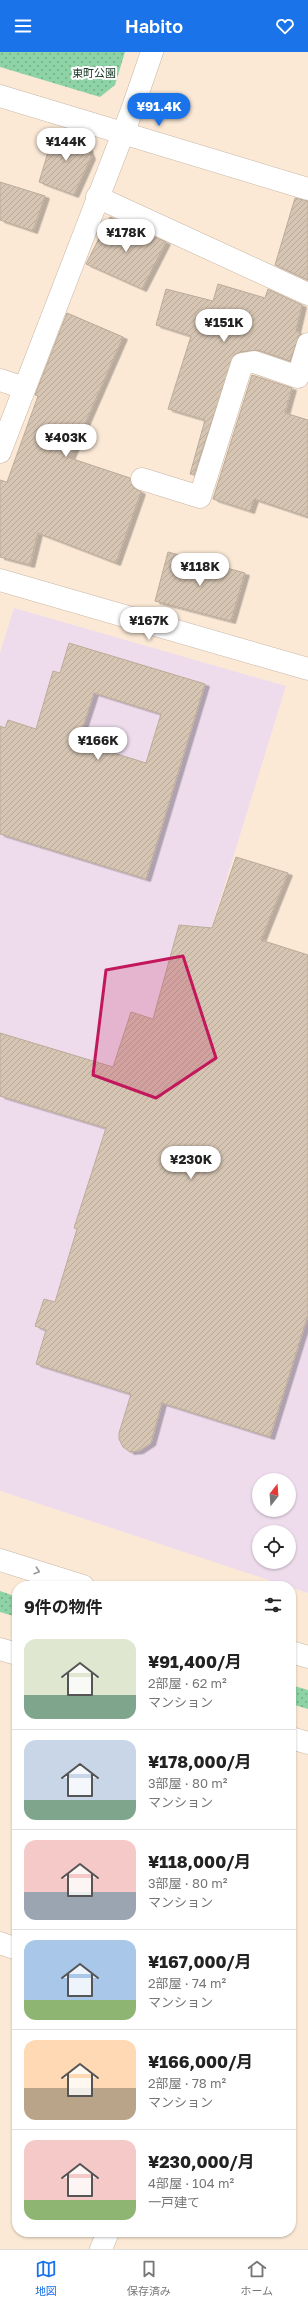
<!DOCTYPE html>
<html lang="ja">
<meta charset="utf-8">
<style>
body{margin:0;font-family:"Golos Text","Noto Sans JP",sans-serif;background:#f2f2f2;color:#222;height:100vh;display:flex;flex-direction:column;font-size:15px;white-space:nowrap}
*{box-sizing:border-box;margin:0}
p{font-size:13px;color:#767676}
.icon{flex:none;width:22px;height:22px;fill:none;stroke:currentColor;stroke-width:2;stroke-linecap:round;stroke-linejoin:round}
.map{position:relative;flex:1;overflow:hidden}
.panel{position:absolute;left:12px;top:1529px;width:284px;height:656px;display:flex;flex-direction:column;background:#fff;border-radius:16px;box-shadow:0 1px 3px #0004}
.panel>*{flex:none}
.needle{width:26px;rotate:17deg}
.tools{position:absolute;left:252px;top:1421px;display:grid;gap:8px}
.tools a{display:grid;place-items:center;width:44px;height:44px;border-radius:50%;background:#fff;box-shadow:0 1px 3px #0004;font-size:20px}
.price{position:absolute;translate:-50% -34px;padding:0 9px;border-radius:14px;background:#fff;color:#222;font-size:13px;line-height:26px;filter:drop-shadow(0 1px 2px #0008)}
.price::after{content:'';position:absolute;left:50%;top:24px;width:12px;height:9px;margin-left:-6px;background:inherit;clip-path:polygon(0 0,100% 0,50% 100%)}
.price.active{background:#1a73e8;color:#fff}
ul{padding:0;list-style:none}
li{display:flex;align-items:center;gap:12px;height:100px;padding:0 12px}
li+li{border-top:1px solid #e0e0e0}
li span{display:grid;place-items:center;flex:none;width:112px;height:80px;border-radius:12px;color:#555}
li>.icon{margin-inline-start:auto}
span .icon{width:48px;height:48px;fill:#fffc;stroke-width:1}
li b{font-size:17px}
h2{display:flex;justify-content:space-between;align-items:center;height:48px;padding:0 12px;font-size:17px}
header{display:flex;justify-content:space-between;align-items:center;height:52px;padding:0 12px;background:#1a73e8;color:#fff;font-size:18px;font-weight:600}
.tabs{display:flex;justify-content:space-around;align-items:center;height:56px;border-top:1px solid #e0e0e0;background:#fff;font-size:11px;color:#767676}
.tabs a{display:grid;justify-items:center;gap:2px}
.tabs .active{color:#1a73e8}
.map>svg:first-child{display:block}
.commercial{fill:#eedced;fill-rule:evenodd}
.grass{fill:url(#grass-dots)}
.building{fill:url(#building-hatch);stroke:#bcab99;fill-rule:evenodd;filter:url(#shadow)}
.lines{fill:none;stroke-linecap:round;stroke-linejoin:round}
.street-casing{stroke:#c7b6a4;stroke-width:23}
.secondary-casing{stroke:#c7b6a4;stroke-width:23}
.highway-casing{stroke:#c7b6a4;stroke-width:23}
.street{stroke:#fff;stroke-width:22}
.secondary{stroke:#fff;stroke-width:22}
.highway{stroke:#fff;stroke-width:22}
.oneway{stroke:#9c9894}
.marked{fill:#c2185b;fill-opacity:0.2;stroke:#c2185b;stroke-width:3;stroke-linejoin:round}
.labels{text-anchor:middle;stroke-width:4;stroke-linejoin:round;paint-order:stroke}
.park-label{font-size:11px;fill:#133521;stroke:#fff}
</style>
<header><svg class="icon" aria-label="menu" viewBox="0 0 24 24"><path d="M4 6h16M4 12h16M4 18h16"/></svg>Habito<svg class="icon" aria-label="heart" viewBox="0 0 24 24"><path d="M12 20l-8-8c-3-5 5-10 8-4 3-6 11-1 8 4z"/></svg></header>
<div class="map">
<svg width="308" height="2197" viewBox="0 0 308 2197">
<defs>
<pattern id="grass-dots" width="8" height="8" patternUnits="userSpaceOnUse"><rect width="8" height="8" fill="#8ed3a5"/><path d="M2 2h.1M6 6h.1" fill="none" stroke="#75ac86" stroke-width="1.8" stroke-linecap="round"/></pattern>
<pattern id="building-hatch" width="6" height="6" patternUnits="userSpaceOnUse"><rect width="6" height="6" fill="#d6c5b3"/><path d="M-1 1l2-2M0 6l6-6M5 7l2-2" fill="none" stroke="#b8aa9a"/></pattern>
<filter id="shadow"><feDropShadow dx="4.5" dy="2.5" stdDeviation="0" flood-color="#0004"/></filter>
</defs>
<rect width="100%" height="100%" fill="#fbe9d6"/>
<!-- commercial -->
<path class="commercial" d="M 14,556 L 286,634 L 190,945 L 308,981 L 308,1541 L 0,1439 L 0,601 ZM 259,1428 L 289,1428 L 289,1458 L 259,1458 ZM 259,1480 L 289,1480 L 289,1510 L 259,1510 Z"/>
<!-- grass -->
<path class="grass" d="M 0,0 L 125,0 L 115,33 L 100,45 L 0,15 Z
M 0,1539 L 17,1545 L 17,1565 L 0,1560 Z
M 291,1633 L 308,1638 L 308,1657 L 291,1652 Z"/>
<!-- building -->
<path class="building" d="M 55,77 L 84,86 L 91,105 L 74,143 L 39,130 Z
M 0,130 L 45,144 L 33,179 L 0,168 Z
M 295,146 L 308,149 L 308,228 L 275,213 Z
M 110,165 L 166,190 L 142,237 L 86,212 Z
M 218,232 L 265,246 L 268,237 L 302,253 L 296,279 L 300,281 L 290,309 L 258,298 L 240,300 L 234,303 L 194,423 L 190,422 L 205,368 L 168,357 L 191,284 L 156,273 L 166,237 L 213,249 Z
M 67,261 L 123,285 L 70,406 L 130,426 L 133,435 L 141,440 L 116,511 L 38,481 L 30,513 L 0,505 L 0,428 L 7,430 L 38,344 L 35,343 Z
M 252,323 L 292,336 L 285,361 L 308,368 L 308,465 L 254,447 L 250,459 L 213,447 Z
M 168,500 L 245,521 L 231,569 L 155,549 Z
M 69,591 L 205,632 L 146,827 L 0,782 L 0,674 L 5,676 L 8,668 L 36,677 L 53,619 L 60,621 ZM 94,641 L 161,662 L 146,711 L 78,690 Z
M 236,805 L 288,821 L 261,888 L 308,903 L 308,1263 L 270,1385 L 162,1351 L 151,1391 L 139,1399 L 130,1400 L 123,1395 L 119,1387 L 119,1381 L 131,1342 L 36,1312 L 46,1278 L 35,1274 L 44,1247 L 55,1250 L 77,1177 L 74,1176 L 106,1076 L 0,1044 L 0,981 L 113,1015 L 131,960 L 153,967 L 179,873 L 212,876 Z"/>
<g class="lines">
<defs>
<path id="street" d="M 0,44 L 308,137
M 97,145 L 308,242
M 0,328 L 24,336
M 142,427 L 200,445 L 242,312 L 254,310 L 298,325 L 308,292
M 0,528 L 308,617
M 0,1891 L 17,1897
M 101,2197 L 108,2180"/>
<path id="secondary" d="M 0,400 L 132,58 L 152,0"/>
<path id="highway" d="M 0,1508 L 83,1534
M 0,1597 L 17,1602
M 291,1600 L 308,1605
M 291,1686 L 308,1691"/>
</defs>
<!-- street casing -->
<use href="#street" class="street-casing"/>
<!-- secondary casing -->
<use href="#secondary" class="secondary-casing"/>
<!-- highway casing -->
<use href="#highway" class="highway-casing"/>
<!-- street -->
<use href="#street" class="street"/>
<!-- secondary -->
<use href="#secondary" class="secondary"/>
<!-- highway -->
<use href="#highway" class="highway"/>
</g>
<!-- one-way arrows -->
<defs><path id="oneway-chevron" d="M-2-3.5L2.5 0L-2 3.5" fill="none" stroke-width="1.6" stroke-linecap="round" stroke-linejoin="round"/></defs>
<use class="oneway" href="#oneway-chevron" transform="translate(37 1519) rotate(18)"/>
<!-- marked area -->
<path class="marked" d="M 183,904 L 216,1006 L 156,1046 L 93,1023 L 106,918 Z"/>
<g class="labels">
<!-- park labels -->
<g class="park-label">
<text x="94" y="25">東町公園</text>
</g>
</g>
</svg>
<div class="tools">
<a><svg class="needle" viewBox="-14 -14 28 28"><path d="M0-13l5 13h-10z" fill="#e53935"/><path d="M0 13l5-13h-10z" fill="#767676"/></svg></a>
<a><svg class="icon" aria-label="locate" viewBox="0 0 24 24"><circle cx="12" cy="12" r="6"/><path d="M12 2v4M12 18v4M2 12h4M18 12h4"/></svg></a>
</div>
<b class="price active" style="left:159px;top:75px">¥91.4K</b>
<b class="price" style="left:66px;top:110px">¥144K</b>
<b class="price" style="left:126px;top:201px">¥178K</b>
<b class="price" style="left:224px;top:291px">¥151K</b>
<b class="price" style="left:66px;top:406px">¥403K</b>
<b class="price" style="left:200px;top:535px">¥118K</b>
<b class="price" style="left:149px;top:589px">¥167K</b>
<b class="price" style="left:98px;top:709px">¥166K</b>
<b class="price" style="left:191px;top:1128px">¥230K</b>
<section class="panel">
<h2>9件の物件<svg class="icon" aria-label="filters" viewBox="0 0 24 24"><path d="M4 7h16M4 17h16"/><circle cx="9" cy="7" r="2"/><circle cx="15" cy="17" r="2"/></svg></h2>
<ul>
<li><span style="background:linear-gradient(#dfe7d0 70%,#7fa58c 0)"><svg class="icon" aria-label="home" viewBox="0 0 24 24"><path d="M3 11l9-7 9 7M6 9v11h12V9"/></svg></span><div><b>¥91,400/月</b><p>2部屋 · 62 m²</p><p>マンション</p></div></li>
<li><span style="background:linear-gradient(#c9d6e8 75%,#7fa58c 0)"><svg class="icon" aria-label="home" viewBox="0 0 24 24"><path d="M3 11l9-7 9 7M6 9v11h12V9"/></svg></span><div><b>¥178,000/月</b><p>3部屋 · 80 m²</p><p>マンション</p></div></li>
<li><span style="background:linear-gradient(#f6c9c9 65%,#9aa5b1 0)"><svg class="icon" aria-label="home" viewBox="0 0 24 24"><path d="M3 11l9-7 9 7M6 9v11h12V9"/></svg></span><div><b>¥118,000/月</b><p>3部屋 · 80 m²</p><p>マンション</p></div></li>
<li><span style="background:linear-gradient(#a9c7e8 75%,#8fb573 0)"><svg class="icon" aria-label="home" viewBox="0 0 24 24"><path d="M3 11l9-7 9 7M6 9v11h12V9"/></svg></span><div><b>¥167,000/月</b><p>2部屋 · 74 m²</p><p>マンション</p></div></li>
<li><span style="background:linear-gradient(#ffd9b3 60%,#b9a48a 0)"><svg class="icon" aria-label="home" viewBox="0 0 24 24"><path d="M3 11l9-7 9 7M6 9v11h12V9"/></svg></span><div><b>¥166,000/月</b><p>2部屋 · 78 m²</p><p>マンション</p></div></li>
<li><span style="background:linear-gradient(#f6c9c9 75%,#8fb573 0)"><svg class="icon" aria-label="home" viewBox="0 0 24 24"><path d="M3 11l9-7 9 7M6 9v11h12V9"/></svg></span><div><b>¥230,000/月</b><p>4部屋 · 104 m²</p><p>一戸建て</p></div></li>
</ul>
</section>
</div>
<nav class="tabs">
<a class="active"><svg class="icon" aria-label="map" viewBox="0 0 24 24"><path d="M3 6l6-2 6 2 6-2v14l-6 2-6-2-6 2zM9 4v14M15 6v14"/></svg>地図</a>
<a><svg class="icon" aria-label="saved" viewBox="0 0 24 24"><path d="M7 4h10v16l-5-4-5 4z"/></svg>保存済み</a>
<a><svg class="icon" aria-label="home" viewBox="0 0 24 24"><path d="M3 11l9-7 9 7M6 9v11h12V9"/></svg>ホーム</a>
</nav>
